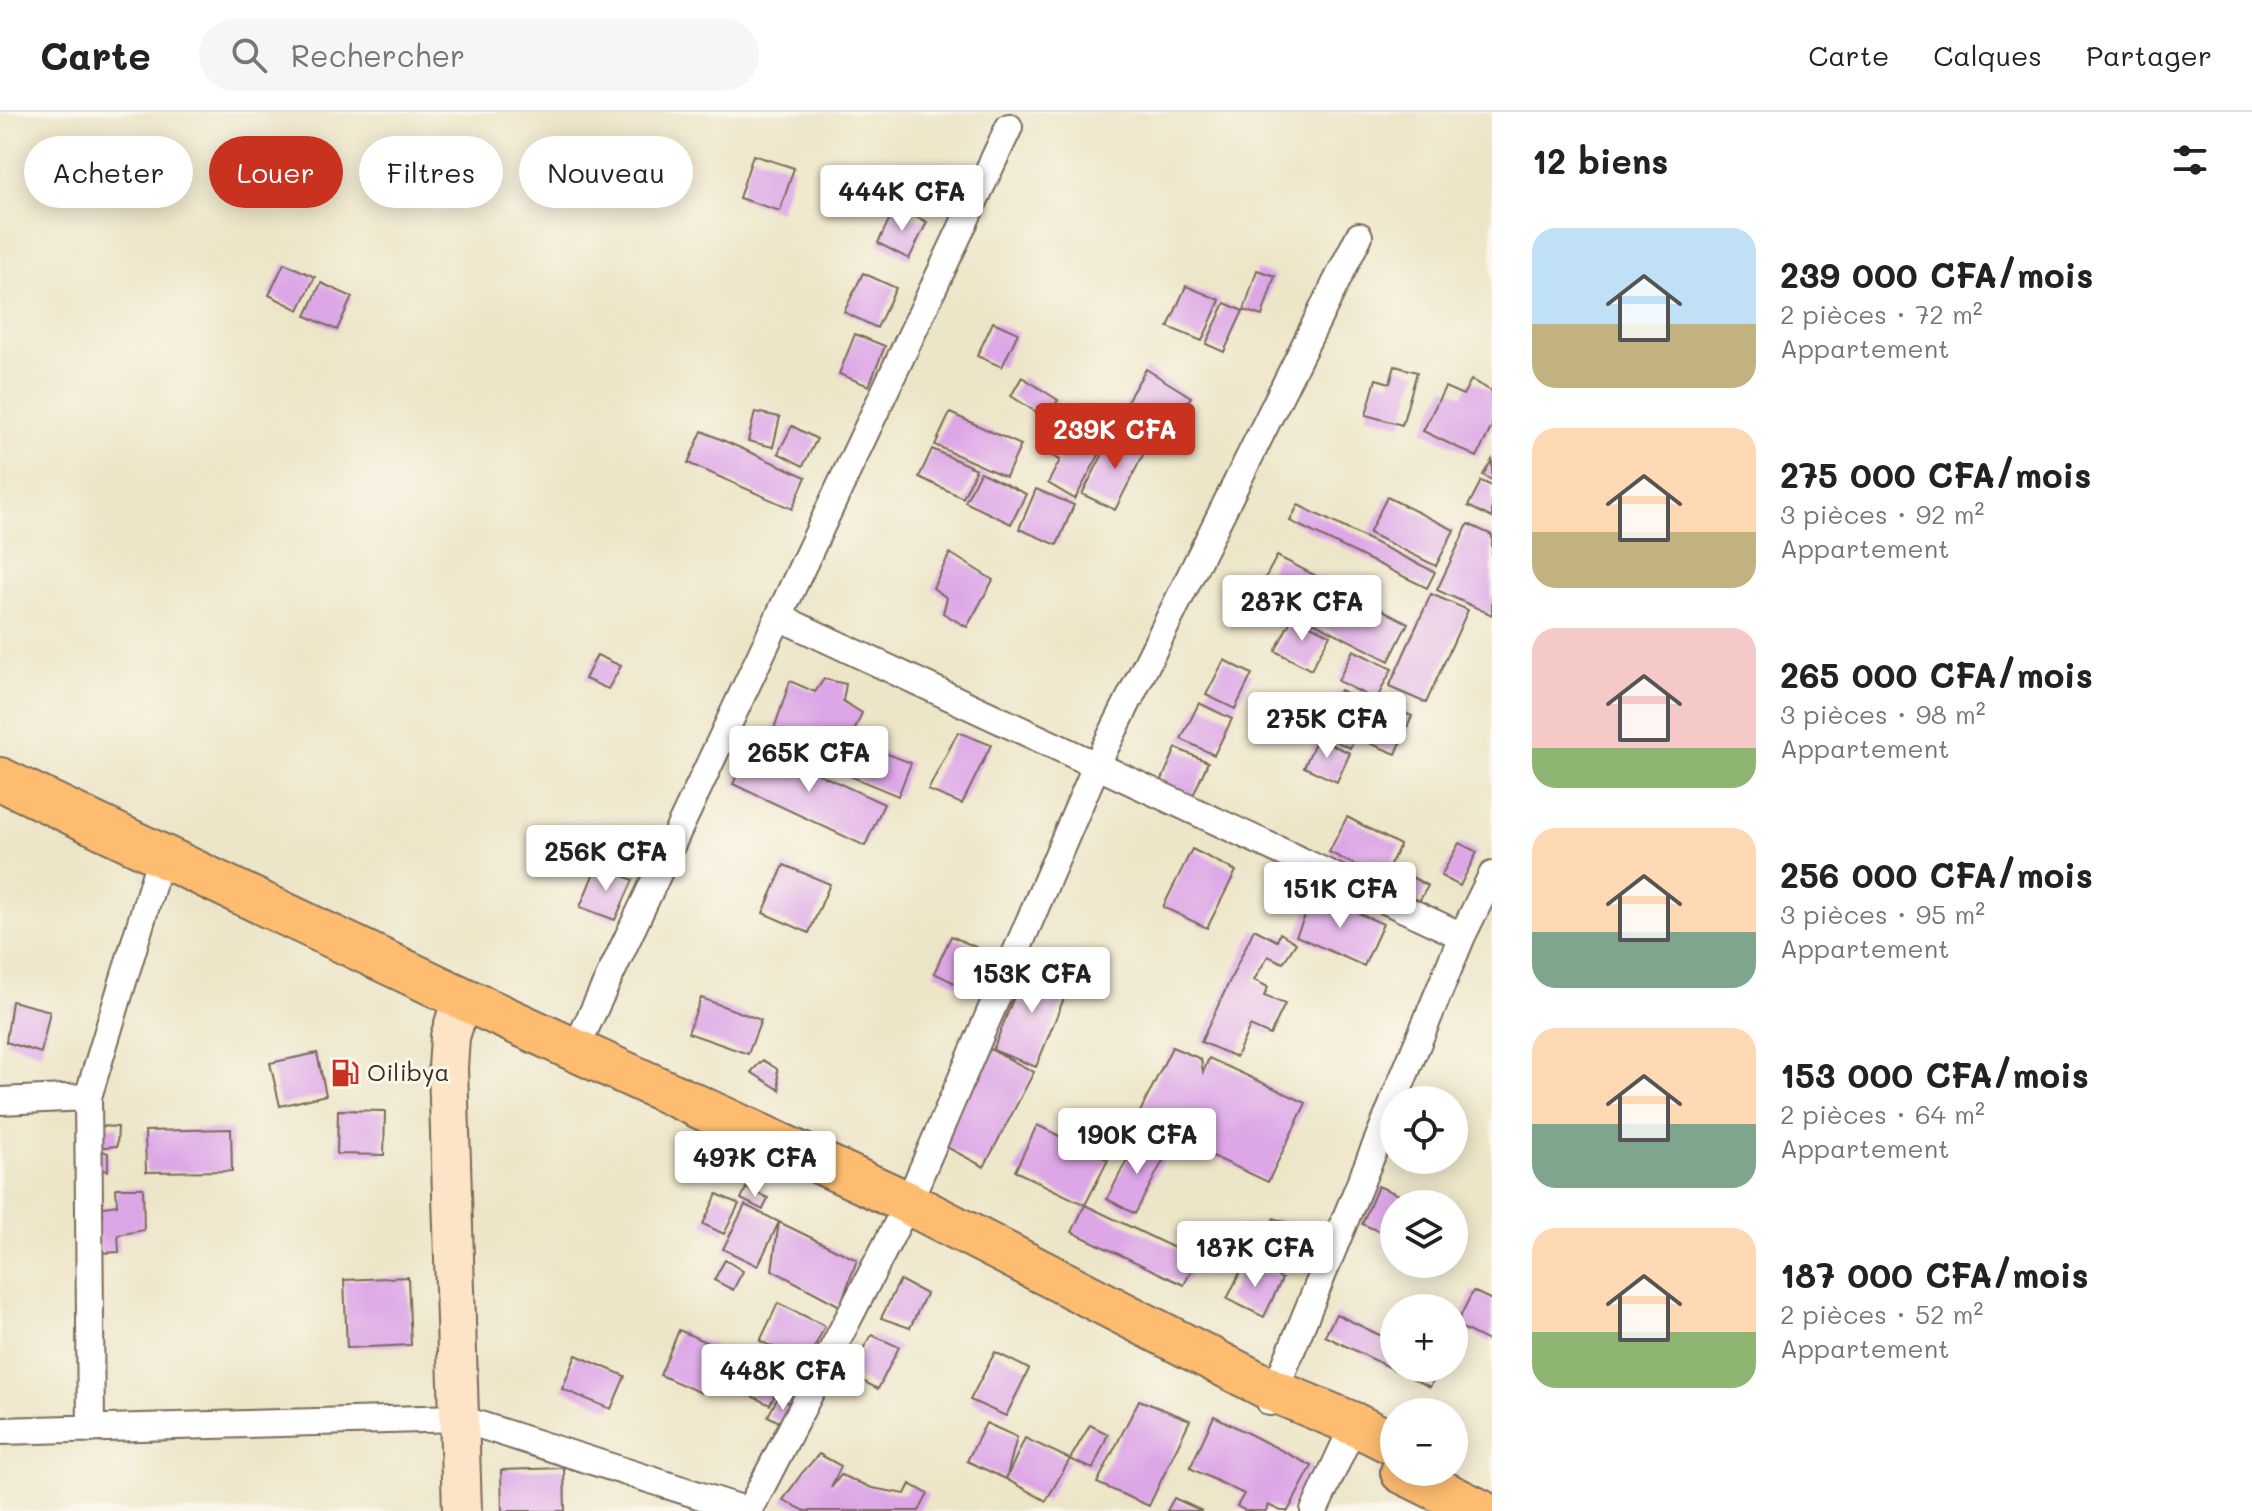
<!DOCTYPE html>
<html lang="fr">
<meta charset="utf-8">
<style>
body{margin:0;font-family:Mali,sans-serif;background:#f6f6f6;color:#222;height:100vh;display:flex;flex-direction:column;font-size:30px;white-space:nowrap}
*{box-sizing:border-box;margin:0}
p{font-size:26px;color:#767676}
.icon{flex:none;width:44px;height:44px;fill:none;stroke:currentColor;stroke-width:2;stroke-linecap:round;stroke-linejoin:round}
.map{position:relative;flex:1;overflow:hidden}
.sheet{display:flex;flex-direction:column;background:#fff;width:760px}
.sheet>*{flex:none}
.banner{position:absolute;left:24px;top:24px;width:760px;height:72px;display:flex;gap:16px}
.controls{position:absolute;left:1380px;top:974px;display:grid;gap:16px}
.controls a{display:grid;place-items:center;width:88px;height:88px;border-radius:50%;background:#fff;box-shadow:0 4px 20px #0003;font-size:40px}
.price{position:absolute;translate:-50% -68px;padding:0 18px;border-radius:8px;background:#fff;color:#222;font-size:26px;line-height:52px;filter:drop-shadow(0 2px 4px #0008)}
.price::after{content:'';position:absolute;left:50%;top:48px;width:24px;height:18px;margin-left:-12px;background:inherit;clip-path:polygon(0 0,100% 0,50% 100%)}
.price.on{background:#c8321e;color:#fff}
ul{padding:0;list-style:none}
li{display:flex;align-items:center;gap:24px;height:200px;padding:0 40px}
li span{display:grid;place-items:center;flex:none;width:224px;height:160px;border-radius:24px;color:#555}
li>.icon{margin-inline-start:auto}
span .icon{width:96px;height:96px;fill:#fffc;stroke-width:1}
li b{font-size:34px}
h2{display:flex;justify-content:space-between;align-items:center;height:96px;padding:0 40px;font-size:34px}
.pill{padding:0 28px;border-radius:36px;background:#fff;box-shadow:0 4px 20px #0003;font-size:28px;line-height:72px}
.pill.on{background:#c8321e;color:#fff}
header{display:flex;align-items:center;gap:48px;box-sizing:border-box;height:112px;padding:0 40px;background:#fff;border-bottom:2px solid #e0e0e0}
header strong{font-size:38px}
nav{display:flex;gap:44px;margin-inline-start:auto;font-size:28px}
.search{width:560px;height:72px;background:#f6f6f6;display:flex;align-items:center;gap:20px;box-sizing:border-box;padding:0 28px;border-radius:44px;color:#767676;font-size:30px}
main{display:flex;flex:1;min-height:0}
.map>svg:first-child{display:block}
.building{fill:#dda6e7}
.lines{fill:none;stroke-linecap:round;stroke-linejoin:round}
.street-casing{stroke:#796b5a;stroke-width:30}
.secondary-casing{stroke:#796b5a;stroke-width:42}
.primary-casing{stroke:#796b5a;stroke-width:46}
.street{stroke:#fff;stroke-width:26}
.secondary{stroke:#fee4c6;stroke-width:38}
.primary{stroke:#fdbc70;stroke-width:42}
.labels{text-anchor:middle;stroke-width:6;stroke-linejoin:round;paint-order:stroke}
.poi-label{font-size:24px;fill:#3b2a1e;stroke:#fbf7ec;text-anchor:start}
</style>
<header>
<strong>Carte</strong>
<div class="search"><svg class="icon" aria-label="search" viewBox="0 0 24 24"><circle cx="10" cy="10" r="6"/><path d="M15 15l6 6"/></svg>Rechercher</div>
<nav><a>Carte</a><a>Calques</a><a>Partager</a></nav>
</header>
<main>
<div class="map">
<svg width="1492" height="1399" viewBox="0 0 1492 1399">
<rect width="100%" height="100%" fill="#fbf7ec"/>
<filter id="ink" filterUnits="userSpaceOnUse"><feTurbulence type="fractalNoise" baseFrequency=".0125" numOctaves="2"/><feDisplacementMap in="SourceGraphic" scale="16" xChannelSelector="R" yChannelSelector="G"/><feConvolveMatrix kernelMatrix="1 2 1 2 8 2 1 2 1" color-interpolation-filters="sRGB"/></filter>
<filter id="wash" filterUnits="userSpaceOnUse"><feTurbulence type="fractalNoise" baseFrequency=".006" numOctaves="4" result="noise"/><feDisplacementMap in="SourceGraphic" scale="32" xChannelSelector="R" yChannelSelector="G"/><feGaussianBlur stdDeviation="1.8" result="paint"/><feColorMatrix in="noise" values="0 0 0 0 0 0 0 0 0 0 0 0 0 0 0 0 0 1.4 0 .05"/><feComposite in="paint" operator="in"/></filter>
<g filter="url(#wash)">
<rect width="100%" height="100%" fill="#ede5c8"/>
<g id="blocks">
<!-- building -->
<path class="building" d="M 753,43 L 794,56 L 780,99 L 739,86 Z
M 895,95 L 927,110 L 909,147 L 878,131 Z
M 284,151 L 315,165 L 299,198 L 269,183 Z
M 1257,158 L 1275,164 L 1262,204 L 1244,198 Z
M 863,161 L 896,176 L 877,216 L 844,200 Z
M 321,171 L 352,185 L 337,218 L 306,204 Z
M 1186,174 L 1220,188 L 1202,229 L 1168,215 Z
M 1225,191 L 1243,199 L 1224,240 L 1206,232 Z
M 993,210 L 1018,221 L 1002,255 L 977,244 Z
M 855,222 L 885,234 L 869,274 L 839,262 Z
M 1395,254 L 1417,260 L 1402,313 L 1366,303 L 1376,267 L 1390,271 Z
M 1146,257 L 1191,285 L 1161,333 L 1117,306 Z
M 1022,265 L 1058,288 L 1047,307 L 1011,284 Z
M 1471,268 L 1492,279 L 1492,314 L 1477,345 L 1423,319 L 1445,275 L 1463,283 Z
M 755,300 L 780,305 L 773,335 L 748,329 Z
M 950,301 L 1021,333 L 1006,365 L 935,333 Z
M 1057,309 L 1104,334 L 1075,387 L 1048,371 L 1060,348 L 1041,338 Z
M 792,314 L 817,327 L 803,354 L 778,341 Z
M 702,319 L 806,365 L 792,397 L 688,351 Z
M 1115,319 L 1147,335 L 1115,398 L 1082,382 Z
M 932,337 L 976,357 L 963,386 L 919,365 Z
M 1492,348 L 1492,368 L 1483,363 Z
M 980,360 L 1026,382 L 1011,412 L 965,390 Z
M 1481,369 L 1492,374 L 1492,406 L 1468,394 Z
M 1036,377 L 1074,393 L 1057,433 L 1019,417 Z
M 1387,385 L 1454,418 L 1436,454 L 1369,421 Z
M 1298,393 L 1435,460 L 1427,476 L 1290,409 Z
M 1468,412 L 1492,423 L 1492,503 L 1437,478 Z
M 950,441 L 993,468 L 967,515 L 943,501 L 947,486 L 933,476 Z
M 1277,444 L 1408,511 L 1389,549 L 1257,481 Z
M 1431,482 L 1468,498 L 1426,591 L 1389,575 Z
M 1293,504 L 1330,523 L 1311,558 L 1275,539 Z
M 1353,538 L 1392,557 L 1376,588 L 1338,569 Z
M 597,543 L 621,554 L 608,577 L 585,567 Z
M 1224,548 L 1252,562 L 1235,597 L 1206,583 Z
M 824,567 L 846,572 L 843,589 L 862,601 L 843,645 L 774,617 L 790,569 L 815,580 Z
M 1340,578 L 1371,593 L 1350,636 L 1319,622 Z
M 1199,591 L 1232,607 L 1214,643 L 1181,627 Z
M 1385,593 L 1412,604 L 1396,642 L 1369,631 Z
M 958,620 L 991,633 L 962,692 L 928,678 Z
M 1317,626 L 1350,641 L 1337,670 L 1304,655 Z
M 752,631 L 884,692 L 865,734 L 733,672 Z
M 862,632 L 911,651 L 898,684 L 850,664 Z
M 1176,636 L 1208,650 L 1193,684 L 1161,670 Z
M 1347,705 L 1400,733 L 1383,767 L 1329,740 Z
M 1459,731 L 1477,740 L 1460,774 L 1441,764 Z
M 1192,737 L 1236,759 L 1207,816 L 1163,795 Z
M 597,753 L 633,768 L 615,808 L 580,795 Z
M 784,753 L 830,772 L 809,821 L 763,801 Z
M 1397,757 L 1428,774 L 1417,793 L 1386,777 Z
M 1315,782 L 1383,812 L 1364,854 L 1296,824 Z
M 1254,817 L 1277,829 L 1280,821 L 1296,831 L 1283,851 L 1268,844 L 1254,868 L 1268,875 L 1264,884 L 1285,892 L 1270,923 L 1250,914 L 1236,945 L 1201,930 Z
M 951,824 L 989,841 L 971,879 L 934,861 Z
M 1027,852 L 1071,869 L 1036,955 L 993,938 Z
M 701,886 L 761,908 L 748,942 L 688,921 Z
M 12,889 L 50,899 L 41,941 L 6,930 Z
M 1172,935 L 1201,947 L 1203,960 L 1209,946 L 1306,991 L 1268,1070 L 1172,1025 L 1134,1012 Z
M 990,937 L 1034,960 L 984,1055 L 941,1032 Z
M 317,941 L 326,983 L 280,994 L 270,951 Z
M 763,948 L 777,957 L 780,978 L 751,960 Z
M 338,998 L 385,999 L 384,1043 L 337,1042 Z
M 1037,1013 L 1108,1048 L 1085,1093 L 1015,1059 Z
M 98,1014 L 118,1015 L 117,1034 L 94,1036 Z
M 231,1017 L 232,1059 L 146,1060 L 145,1019 Z
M 1138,1026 L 1167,1041 L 1135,1102 L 1107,1087 Z
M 94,1036 L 108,1041 L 108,1059 L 93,1056 Z
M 1378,1074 L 1420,1092 L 1394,1092 L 1394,1126 L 1362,1112 Z
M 116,1076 L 143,1076 L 144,1118 L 118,1123 L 119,1140 L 100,1141 L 97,1096 L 117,1093 Z
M 746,1076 L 768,1086 L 763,1098 L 741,1087 Z
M 717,1082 L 739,1092 L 724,1122 L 703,1112 Z
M 745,1093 L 779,1110 L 857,1148 L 840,1194 L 772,1158 L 779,1110 L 758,1154 L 723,1137 Z
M 1085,1093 L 1197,1147 L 1184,1173 L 1072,1120 Z
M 1274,1106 L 1298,1116 L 1284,1149 L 1258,1136 Z
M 725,1148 L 743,1159 L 733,1178 L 714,1168 Z
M 1246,1148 L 1282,1167 L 1264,1205 L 1227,1187 Z
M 408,1165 L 411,1233 L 347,1236 L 344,1168 Z
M 900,1168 L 926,1182 L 910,1216 L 881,1206 Z
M 1473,1179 L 1492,1188 L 1492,1231 L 1456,1213 Z
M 778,1191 L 825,1214 L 807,1251 L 760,1229 Z
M 1336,1202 L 1394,1230 L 1394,1256 L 1439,1256 L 1430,1275 L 1325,1224 Z
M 679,1218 L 721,1237 L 701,1281 L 660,1263 Z
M 872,1223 L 899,1235 L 878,1277 L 847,1261 Z
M 739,1235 L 787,1257 L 770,1293 L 722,1270 Z
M 995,1240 L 1029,1257 L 1006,1304 L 970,1288 Z
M 576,1243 L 625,1264 L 611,1297 L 562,1277 Z
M 778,1285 L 798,1296 L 788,1315 L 768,1304 Z
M 1139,1288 L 1190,1308 L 1149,1394 L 1097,1371 Z
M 1214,1304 L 1312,1354 L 1288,1399 L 1281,1399 L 1268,1393 L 1266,1399 L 1246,1399 L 1237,1394 L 1244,1382 L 1190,1356 Z
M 986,1311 L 1017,1325 L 1006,1367 L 967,1349 Z
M 1090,1313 L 1108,1322 L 1093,1357 L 1070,1347 L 1046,1389 L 1006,1367 L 1025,1326 L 1070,1347 Z
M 819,1342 L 841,1354 L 831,1376 L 841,1363 L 872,1376 L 905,1382 L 910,1372 L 928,1382 L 919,1399 L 805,1399 L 783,1388 L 802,1361 Z
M 564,1356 L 565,1399 L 502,1399 L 501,1358 Z
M 1174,1386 L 1202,1399 L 1167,1399 Z"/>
</g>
</g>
<g filter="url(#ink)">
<use href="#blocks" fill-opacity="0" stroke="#796b5a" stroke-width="2"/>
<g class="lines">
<defs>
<path id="street" d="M 779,505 L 1462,824
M 575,938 L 1009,15
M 1394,988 L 1462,824 L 1492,763
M 0,989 L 88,985
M 1270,1290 L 1394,989
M 91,1317 L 88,985 L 155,764
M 0,1319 L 458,1306 L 748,1399
M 749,1399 L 908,1091 L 1097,652 L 1359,124
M 1314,1399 L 1345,1332"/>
<path id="secondary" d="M 462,886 L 450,925 L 448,956 L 462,1399"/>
<path id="primary" d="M 0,667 L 462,886 L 908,1091 L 1274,1279 L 1354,1312 L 1394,1332
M 1402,1360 L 1481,1399"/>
</defs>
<!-- street casing -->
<use href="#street" class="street-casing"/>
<!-- secondary casing -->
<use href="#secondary" class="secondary-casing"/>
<!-- primary casing -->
<use href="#primary" class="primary-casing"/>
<!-- street -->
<use href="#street" class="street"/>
<!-- secondary -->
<use href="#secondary" class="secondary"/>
<!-- primary -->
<use href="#primary" class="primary"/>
</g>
</g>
<!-- icons -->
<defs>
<symbol id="fuel-bare" viewBox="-9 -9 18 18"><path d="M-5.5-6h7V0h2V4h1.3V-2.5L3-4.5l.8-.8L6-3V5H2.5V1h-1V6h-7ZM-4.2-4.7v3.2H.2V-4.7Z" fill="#c8321e" stroke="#fbf7ec" stroke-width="2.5" paint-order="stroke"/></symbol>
</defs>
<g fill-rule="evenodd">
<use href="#fuel-bare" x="325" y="941" width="40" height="40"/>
</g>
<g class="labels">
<!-- poi labels -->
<g class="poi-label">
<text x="367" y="969">Oilibya</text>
</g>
</g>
</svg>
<div class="controls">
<a><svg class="icon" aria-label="locate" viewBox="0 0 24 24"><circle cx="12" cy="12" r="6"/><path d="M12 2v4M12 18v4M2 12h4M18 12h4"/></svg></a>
<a><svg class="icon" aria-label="layers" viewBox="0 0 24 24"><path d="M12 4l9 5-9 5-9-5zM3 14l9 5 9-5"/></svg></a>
<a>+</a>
<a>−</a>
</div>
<b class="price" style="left:902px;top:121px">444K CFA</b>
<b class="price on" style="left:1115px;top:359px">239K CFA</b>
<b class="price" style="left:1302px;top:531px">287K CFA</b>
<b class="price" style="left:1327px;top:648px">275K CFA</b>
<b class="price" style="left:809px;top:682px">265K CFA</b>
<b class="price" style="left:606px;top:781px">256K CFA</b>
<b class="price" style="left:1340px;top:818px">151K CFA</b>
<b class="price" style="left:1032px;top:903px">153K CFA</b>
<b class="price" style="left:1137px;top:1064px">190K CFA</b>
<b class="price" style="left:755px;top:1087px">497K CFA</b>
<b class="price" style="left:1255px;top:1177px">187K CFA</b>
<b class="price" style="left:783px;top:1300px">448K CFA</b>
<div class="banner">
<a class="pill">Acheter</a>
<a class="pill on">Louer</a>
<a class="pill">Filtres</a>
<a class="pill">Nouveau</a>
</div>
</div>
<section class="sheet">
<h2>12 biens<svg class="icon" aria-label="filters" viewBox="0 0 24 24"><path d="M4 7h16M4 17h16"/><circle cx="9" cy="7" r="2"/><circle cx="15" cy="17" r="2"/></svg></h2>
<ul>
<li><span style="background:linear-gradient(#bfe0f5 60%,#c2b280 0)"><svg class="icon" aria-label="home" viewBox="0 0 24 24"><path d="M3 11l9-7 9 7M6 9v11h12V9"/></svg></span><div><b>239 000 CFA/mois</b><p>2 pièces · 72 m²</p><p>Appartement</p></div></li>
<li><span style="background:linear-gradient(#ffd9b3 65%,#c2b280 0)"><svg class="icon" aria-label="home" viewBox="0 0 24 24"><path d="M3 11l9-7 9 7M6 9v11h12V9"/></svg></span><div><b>275 000 CFA/mois</b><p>3 pièces · 92 m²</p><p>Appartement</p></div></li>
<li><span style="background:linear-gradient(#f6c9c9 75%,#8fb573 0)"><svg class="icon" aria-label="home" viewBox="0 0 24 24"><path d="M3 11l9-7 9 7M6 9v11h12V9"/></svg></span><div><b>265 000 CFA/mois</b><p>3 pièces · 98 m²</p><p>Appartement</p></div></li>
<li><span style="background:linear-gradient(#ffd9b3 65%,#7fa58c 0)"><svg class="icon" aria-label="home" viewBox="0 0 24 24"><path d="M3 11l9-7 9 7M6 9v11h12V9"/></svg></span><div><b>256 000 CFA/mois</b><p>3 pièces · 95 m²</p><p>Appartement</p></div></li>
<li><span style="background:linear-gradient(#ffd9b3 60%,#7fa58c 0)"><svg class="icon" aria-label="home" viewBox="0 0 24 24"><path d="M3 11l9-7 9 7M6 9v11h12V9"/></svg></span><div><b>153 000 CFA/mois</b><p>2 pièces · 64 m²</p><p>Appartement</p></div></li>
<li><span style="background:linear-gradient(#ffd9b3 65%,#8fb573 0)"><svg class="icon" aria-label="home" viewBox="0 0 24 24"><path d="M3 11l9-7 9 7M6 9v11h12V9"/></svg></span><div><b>187 000 CFA/mois</b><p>2 pièces · 52 m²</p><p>Appartement</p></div></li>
</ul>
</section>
</main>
